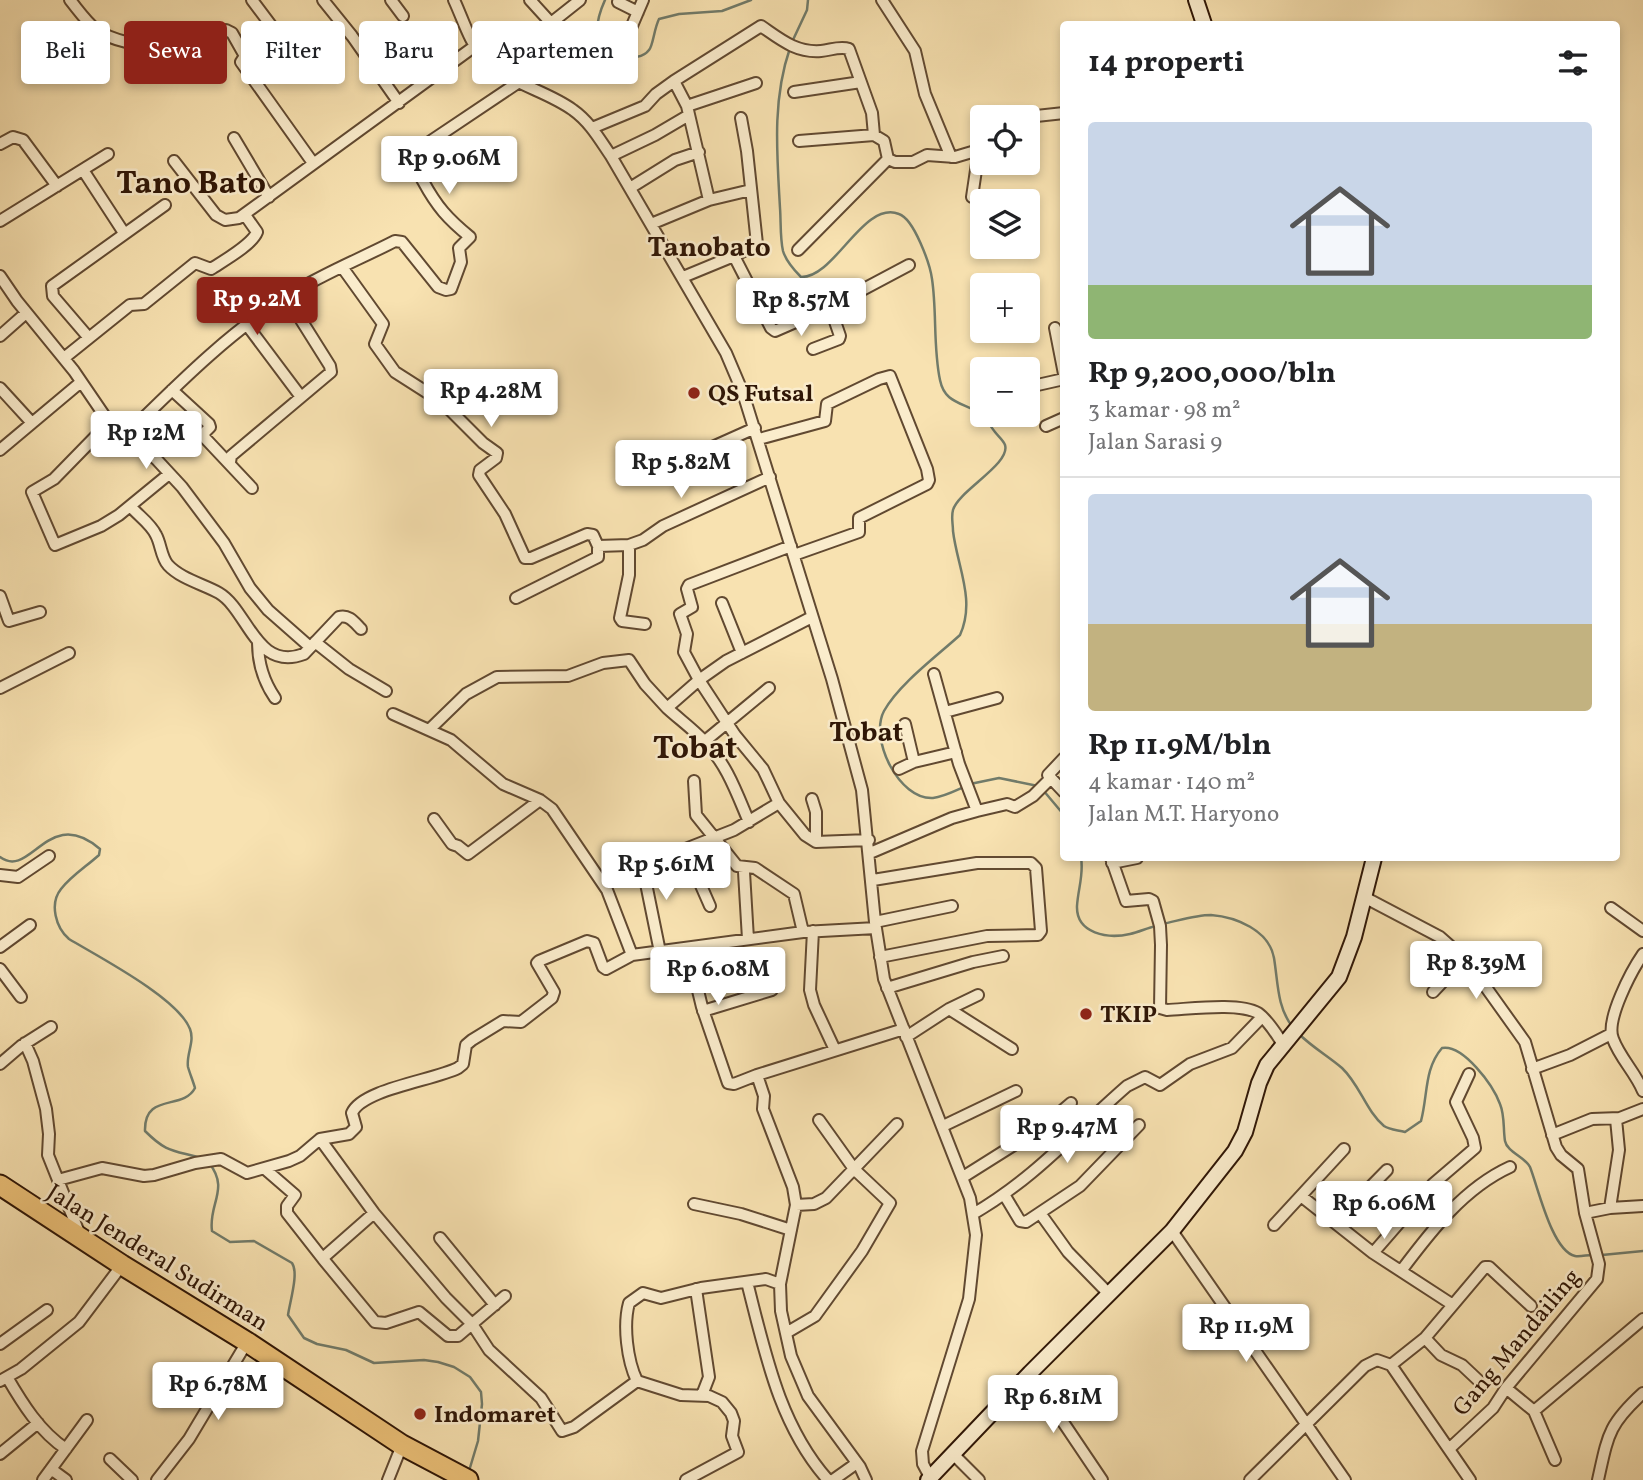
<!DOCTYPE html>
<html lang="id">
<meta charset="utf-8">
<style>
body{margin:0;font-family:Vollkorn,serif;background:#f6f6f6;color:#202124;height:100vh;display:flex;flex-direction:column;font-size:26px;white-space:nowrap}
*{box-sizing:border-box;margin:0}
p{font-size:23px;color:#757577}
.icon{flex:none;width:38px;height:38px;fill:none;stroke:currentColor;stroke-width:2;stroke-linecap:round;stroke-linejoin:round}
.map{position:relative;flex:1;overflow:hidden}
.drawer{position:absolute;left:1060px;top:21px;width:560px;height:840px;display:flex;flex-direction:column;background:#fff;border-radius:7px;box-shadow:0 4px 10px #0003}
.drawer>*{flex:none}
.hud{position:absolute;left:21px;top:21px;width:665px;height:63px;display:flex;gap:14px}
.tools{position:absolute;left:970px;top:105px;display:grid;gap:14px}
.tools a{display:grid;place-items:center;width:70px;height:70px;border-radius:7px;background:#fff;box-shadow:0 4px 10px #0003;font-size:35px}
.price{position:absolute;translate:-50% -60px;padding:0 16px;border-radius:7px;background:#fff;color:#222;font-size:23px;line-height:46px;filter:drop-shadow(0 2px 4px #0008)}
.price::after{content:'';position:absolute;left:50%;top:42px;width:21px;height:16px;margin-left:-10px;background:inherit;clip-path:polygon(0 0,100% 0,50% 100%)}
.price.on{background:#8f2418;color:#fff}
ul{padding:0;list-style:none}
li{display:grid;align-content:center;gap:14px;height:371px;padding:0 28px}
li+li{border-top:2px solid #e0e0e0}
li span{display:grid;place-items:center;height:217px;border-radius:7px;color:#555}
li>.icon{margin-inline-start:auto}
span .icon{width:126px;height:126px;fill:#fffc;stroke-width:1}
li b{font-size:30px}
h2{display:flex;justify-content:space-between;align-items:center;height:84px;padding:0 28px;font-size:30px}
.chip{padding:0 24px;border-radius:7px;background:#fff;box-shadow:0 4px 10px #0003;font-size:24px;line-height:63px}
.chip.on{background:#8f2418;color:#fff}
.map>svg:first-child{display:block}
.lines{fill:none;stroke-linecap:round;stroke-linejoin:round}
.stream{stroke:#717b6a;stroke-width:2.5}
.street-casing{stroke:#614931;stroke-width:14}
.secondary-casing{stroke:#2f1606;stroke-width:18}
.highway-casing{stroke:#2f1606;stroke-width:23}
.street{stroke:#faeccc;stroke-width:10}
.secondary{stroke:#faeccc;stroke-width:14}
.highway{stroke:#ecc178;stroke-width:19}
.poi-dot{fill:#8f2418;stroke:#faeccc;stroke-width:2.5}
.labels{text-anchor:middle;stroke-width:5;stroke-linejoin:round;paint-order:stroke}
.poi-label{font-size:24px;font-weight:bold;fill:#2f1606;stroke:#faeccc;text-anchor:start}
.street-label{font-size:24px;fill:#2f1606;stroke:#faeccc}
.quarter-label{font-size:28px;font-weight:bold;fill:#2f1606;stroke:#faeccc}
.district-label{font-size:32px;font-weight:bold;fill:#2f1606;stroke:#faeccc}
</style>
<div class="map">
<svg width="1643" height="1480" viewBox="0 0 1643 1480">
<rect width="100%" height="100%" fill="#f8e2b1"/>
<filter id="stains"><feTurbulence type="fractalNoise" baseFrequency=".00286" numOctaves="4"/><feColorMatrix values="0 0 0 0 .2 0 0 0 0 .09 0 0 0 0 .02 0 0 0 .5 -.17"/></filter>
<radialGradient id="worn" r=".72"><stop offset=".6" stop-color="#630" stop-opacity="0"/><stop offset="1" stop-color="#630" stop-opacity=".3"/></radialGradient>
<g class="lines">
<!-- stream -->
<path class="stream" d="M 605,0 C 600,11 595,25 598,38 C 604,55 638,65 649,50 C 653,46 654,29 659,19 L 679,14 L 722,11 L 751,0
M 792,42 L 807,10 L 808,0
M 790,48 C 772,100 777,154 780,208 C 781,221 780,238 783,251 C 786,261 794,270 801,277 C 835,278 863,200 899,214 C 914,219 930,264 932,279 C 937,312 933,347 940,380 C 945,405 965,402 982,415 C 987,420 991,427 995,432 C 998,436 1004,441 1005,445 C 1011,464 958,491 953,510 C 951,517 953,524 953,531 C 957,566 976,600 960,635 C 937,656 899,684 884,711 C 869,739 899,800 933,798 C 943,797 955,791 964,787
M 970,784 L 999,778 L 1038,786
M 1043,790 L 1064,815
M 0,857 C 31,880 48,804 100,849 L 99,855 C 87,866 71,876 61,889 C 49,904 56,928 69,939 C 99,957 178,998 190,1029 C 195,1042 186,1054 188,1067 C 190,1074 193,1081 195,1088 C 183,1111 144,1092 145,1131 C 167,1153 173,1150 201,1158
M 1081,858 C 1084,874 1078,889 1077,906 C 1076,934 1108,939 1130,934 C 1139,932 1147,928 1156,926
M 1162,924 C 1177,921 1196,915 1211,915 C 1236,917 1269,930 1274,958 C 1278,982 1277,1007 1292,1026
M 1299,1034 C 1312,1047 1328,1056 1342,1068 C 1360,1085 1366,1111 1384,1126 C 1390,1130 1398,1130 1405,1132 L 1421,1121 C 1428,1095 1424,1069 1442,1048 C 1463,1044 1493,1085 1500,1104 C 1505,1116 1503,1129 1505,1141 C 1507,1152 1525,1157 1530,1167 C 1538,1187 1552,1251 1575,1256 C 1580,1257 1587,1255 1592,1255
M 209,1163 C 230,1189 208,1204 212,1231 L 230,1242 L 254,1241 L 292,1263 C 299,1273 290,1301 288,1315 L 304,1338 L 317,1344 L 346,1350 L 374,1363 L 424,1360 L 438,1362 L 454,1367 L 470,1377 L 481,1392 L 482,1404 L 478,1441 L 469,1471
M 1602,1255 L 1643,1251"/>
<defs>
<path id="street" d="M 70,0 C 90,25 94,34 126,42
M 252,0 L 273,28 C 274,46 248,48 241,62 L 313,163
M 323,0 L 352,36 L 399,103
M 391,0 L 403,16
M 454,0 C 463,19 469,42 484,58 C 508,84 546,90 573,110 C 590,122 600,140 611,156 L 726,353 L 743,393 L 832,679 L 862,790 L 875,922 L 884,979 L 970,1198 L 976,1235 L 969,1299 L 922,1451 L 923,1464 L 930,1477
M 530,0 L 551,23 L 580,0
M 882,0 L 915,51 L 925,94 L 951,157
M 618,2 L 638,12
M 631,28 L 643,0
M 187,51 L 226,30 L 232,33 L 245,56
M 674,81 L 687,106 L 709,200
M 794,92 L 861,82
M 687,106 L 756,83
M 1027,117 L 1064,113
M 592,128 L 645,106 L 656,94 L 674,81 L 761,26 C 780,39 796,53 821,51 C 831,50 840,46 849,49 L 872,113 L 874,135
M 234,138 L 269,197
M 799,141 L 874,135 L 884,141 L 888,159
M 0,144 L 13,137 L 23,140 L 57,186
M 611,156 L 655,135 L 689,115
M 888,159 L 895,162 L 913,162 L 927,155 L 955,157 L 982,149
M 174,161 L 216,215 L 225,220 L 239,218 L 475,46
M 83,170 L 124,233
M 630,188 L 675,160 L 699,152
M 972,197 L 979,150
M 0,221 L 108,154
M 651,224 L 709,200 L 751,190
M 798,250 L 888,159
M 734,256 L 771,328 L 775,331 L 830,307 L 909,265
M 342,267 L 383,324 L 375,344 L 395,372 L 431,395 L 450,410 L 483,443 L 497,453 L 496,458 L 480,470 L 479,475 L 505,514 L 525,558 L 531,558 L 587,534 L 593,535 L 598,546 L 598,557 L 516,598
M 0,276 L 17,301 L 74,371 L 104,415 L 157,460 L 182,487 L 224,543 L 250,588 L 268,610 L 310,647
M 683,277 L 734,256 L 757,244 L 747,151 L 741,118
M 247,325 L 301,397
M 1055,328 L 1064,374
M 0,336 L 26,313
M 89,338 L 53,296 L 52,286 L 165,205
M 813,349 L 839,339 L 840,336 L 830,307
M 64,358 L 130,305 L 144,304 L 195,263 L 211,269 C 223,261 252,245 257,232 L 245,215
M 1033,386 L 1064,379
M 0,388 L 32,423
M 172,390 L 209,424 L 210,427 L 204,433 L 204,437 L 252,488
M 113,424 L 95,437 L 54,479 L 32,492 L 55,545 L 101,526 L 119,515 L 169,474
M 1046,426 L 1064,418
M 126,435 C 177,385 228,333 289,295 C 322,274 360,259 395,241 L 402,242 L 438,287 L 446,290 L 451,289 L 461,262 L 459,248 L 470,237 C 448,219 437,207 423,181 C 419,173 414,165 414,155 L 419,149 L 519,82
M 759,439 L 825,421 L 827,404 L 879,379 L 890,376 L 927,469 L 929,480 L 927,484 L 859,518 L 859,532 L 794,555
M 0,450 L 81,382
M 688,458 L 755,428
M 230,462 L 231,456 L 331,372 L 330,366 L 286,296
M 131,507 C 139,516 151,524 156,535 C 161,544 161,557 168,565 C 181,579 203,584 219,593 C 248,610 256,672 304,654 L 339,617 C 349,614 355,623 361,629
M 629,545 L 629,575 L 620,618 L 622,621 L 645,624
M 598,546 L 629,545 L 643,540 L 663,526 L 770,477
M 0,596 L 9,621 L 40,612
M 722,603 L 742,653
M 812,617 L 726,661 L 699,680 L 735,735 L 763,769 L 779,803 L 805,835 L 816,842 L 869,840
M 315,642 L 349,669 L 386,691
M 258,643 C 258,663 264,682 275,698
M 0,688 L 69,653
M 945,712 L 997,698
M 393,714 L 451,740 L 503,784 L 540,800 L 552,809 L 607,890 L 632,955 L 803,932 L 876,928
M 905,724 L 914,762
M 430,729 L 466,694 L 497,677 L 568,676 L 603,663 L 629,660 L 645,684 L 667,708
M 705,741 L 769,688
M 1064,758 L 1048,775 L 1064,792
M 899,769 L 914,762 L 956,752
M 694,781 L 696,815 L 737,866 L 755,868 L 794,894 L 803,932
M 812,799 L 816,812 L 816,842
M 977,811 L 1007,804 L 1015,807 L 1033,796 L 1050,779
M 434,819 L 452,844 L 458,846 L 468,854 L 540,800
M 749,822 C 737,794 727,764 704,741 C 693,729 679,719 667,708 L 699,680 L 684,652 L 687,634 L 680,614 L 692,607 L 687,589 L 689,585 L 791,546
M 685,849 L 710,906
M 870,853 L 952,818 L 977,811 L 959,764 L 934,674
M 1111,858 L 1126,901 L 1149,899 L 1153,901 L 1160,926 L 1161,945 L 1160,1008 L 1167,1010 C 1190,1009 1239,1002 1258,1013 C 1268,1020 1276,1034 1283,1044
M 641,859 L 660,952
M 660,859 L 734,830 L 779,803
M 1112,863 L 1137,858
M 744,872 L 748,939
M 0,875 L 18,877 L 49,856
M 873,880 L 977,863 L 1031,863 L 1036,868 L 1041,931 L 1038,935 L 987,936 L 880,957
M 1364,897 L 1440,937 L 1457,952 L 1475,972 L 1525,1042 L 1556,1147 L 1561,1155 L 1578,1169 L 1585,1213 L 1610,1208 L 1643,1206
M 1611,908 L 1643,931
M 875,922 L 952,906
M 813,931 L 810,990 L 814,1005 L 835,1050
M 0,947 L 30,925
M 688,949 L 702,1007 L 728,1083 L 734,1084 L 757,1075
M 1643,954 C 1632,970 1605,1020 1613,1039 C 1620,1058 1635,1072 1643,1091
M 0,969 L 21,997
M 887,988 L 973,962 L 1003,956
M 1433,992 L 1464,959
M 949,1009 L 1012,1049
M 703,1011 L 772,990
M 906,1037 L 949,1009 L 978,995
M 25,1043 L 33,1061 L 46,1109 L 49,1134 L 48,1155 L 80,1235
M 0,1064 L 21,1046 L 51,1027
M 1532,1069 L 1570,1055 L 1611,1034
M 943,1126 L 1016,1091
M 1552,1135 L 1592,1119 L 1620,1118 L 1643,1109
M 320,1139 L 374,1213 L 446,1298 L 472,1324 L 489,1350 L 541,1398 L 562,1431 L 574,1427 L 637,1381
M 265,1169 L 295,1195 L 287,1206 L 287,1213 L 323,1259
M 963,1177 L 1044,1126 L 1071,1103
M 58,1180 L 102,1168 L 144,1176 L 154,1175 L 195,1163 L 221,1159 L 247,1173 L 289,1161 L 300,1156 L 320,1139 L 349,1134 L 356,1127 L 352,1113 C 362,1089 435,1080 458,1068 L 463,1064 L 466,1045 L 472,1040 L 503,1021 L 521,1022 L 552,998 L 554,992 L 537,963 L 539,961 L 587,941 L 594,943 L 603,967 L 606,969 L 632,955
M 1005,1196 L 1020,1221 L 1026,1222 L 1080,1186 L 1139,1125
M 1301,1196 L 1373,1253 L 1453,1305
M 694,1204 L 741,1214 L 791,1230
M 796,1205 L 814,1204 L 826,1198 L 897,1124
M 1610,1208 L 1619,1150 L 1616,1119
M 374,1213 L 324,1257 L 323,1259 L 375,1322 L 386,1323 L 419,1312 L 448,1336 L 458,1336 L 505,1296
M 1040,1213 L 1068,1252 L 1109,1294
M 973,1214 C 1035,1178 1074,1132 1127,1086 L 1145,1077 L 1160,1085 L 1190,1064 L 1232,1048 L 1262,1017
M 1335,1223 L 1387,1170
M 1274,1225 L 1344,1149
M 1172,1231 L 1345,1480
M 440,1238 L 495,1305
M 1373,1253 L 1433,1184 L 1475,1148 L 1473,1138 L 1456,1102 L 1469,1074
M 1401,1271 C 1431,1231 1464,1188 1510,1167
M 747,1282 C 765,1352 779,1425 828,1480
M 696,1289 L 709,1377 L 702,1395
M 786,1333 L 815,1316 L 862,1251 L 890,1203 L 854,1169 L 819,1120
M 1425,1338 L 1441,1355 L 1462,1365 L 1479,1381
M 0,1344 L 47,1310
M 1391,1365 L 1425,1338 L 1485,1267 L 1489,1267 L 1531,1306
M 1391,1365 L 1470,1480
M 1030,1373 L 1102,1480
M 7,1377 C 22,1403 40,1432 66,1449
M 0,1381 L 21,1369 L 79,1322 L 122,1265
M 1506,1388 L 1534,1411 L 1643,1319
M 1534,1411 L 1555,1460
M 1449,1449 L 1493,1408 L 1506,1388 L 1597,1279 L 1599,1264 L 1585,1213
M 952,1453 L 979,1480
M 0,1454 L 38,1423
M 110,1459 L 132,1480
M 51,1469 L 66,1480
M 43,1480 L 87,1420
M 157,1480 L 189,1439 L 247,1342
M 388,1480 L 402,1445
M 686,1480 L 738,1452 L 732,1436 L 734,1421 L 731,1413 L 722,1402 L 709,1396 L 681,1395 L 637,1381 C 627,1360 623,1325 629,1303 L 643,1293 L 661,1298 L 701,1288 L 766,1279 L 780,1284
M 833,1480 L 857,1463
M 866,1480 L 860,1467 L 808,1396 L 791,1356 L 781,1311 L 780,1284 L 796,1205 L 793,1187 L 763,1109 L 764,1096 L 757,1075 L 904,1029
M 1250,1480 L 1365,1366 L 1377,1360 L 1391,1365
M 1598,1480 C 1608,1435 1608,1425 1643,1393"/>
<path id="secondary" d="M 1196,0 L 1204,24
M 928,1480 L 1030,1373 L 1172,1231 L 1235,1151 L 1245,1132 L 1259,1083 L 1267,1065 L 1339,977 L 1354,937 L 1374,858"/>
<path id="highway" d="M 0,1185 L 122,1265 L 247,1342 L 402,1445 L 468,1480"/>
</defs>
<!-- street casing -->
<use href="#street" class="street-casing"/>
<!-- secondary casing -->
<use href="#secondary" class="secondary-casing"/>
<!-- highway casing -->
<use href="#highway" class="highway-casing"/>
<!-- street -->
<use href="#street" class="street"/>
<!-- secondary -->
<use href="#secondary" class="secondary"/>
<!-- highway -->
<use href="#highway" class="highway"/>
</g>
<!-- markers -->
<g class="poi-dot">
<circle cx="694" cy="393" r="7"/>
<circle cx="1086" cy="1014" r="7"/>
<circle cx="420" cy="1414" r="7"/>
</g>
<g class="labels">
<!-- poi labels -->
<g class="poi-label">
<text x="708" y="401">QS Futsal</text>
<text x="1100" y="1022">TKIP</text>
<text x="434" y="1422">Indomaret</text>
</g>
<!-- street labels -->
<g class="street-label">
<text transform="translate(158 1257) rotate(32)" y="8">Jalan Jenderal Sudirman</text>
<text transform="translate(1516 1342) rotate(-50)" y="8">Gang Mandailing</text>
</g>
<!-- quarter labels -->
<g class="quarter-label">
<text x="709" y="256">Tanobato</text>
<text x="866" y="741">Tobat</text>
</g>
<!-- district labels -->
<g class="district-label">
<text x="191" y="193">Tano Bato</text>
<text x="695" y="758">Tobat</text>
</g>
</g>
<rect width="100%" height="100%" filter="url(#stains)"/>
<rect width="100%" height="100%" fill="url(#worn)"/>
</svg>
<div class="tools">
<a><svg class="icon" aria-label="locate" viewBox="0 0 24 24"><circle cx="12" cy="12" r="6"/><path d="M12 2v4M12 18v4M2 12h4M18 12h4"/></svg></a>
<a><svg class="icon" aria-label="layers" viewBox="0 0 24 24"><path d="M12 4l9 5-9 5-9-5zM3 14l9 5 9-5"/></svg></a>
<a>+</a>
<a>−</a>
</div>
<b class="price" style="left:449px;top:196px">Rp 9.06M</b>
<b class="price on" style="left:257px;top:337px">Rp 9.2M</b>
<b class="price" style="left:801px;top:338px">Rp 8.57M</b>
<b class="price" style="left:491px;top:429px">Rp 4.28M</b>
<b class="price" style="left:146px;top:471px">Rp 12M</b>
<b class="price" style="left:681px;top:500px">Rp 5.82M</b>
<b class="price" style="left:666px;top:902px">Rp 5.61M</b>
<b class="price" style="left:1476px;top:1001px">Rp 8.39M</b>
<b class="price" style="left:718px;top:1007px">Rp 6.08M</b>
<b class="price" style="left:1067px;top:1165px">Rp 9.47M</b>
<b class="price" style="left:1384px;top:1241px">Rp 6.06M</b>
<b class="price" style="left:1246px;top:1364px">Rp 11.9M</b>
<b class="price" style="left:218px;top:1422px">Rp 6.78M</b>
<b class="price" style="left:1053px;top:1435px">Rp 6.81M</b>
<div class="hud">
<a class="chip">Beli</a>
<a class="chip on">Sewa</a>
<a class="chip">Filter</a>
<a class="chip">Baru</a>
<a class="chip">Apartemen</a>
</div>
<section class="drawer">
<h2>14 properti<svg class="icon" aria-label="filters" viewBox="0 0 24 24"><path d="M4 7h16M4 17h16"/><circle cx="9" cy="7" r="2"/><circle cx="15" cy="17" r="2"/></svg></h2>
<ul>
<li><span style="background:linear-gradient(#c9d6e8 75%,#8fb573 0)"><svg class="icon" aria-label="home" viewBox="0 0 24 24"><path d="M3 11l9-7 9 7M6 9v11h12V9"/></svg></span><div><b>Rp 9,200,000/bln</b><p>3 kamar · 98 m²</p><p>Jalan Sarasi 9</p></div></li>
<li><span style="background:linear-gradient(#c9d6e8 60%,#c2b280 0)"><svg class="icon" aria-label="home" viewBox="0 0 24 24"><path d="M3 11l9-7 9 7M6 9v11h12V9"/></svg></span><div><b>Rp 11.9M/bln</b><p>4 kamar · 140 m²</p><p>Jalan M.T. Haryono</p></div></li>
</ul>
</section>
</div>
